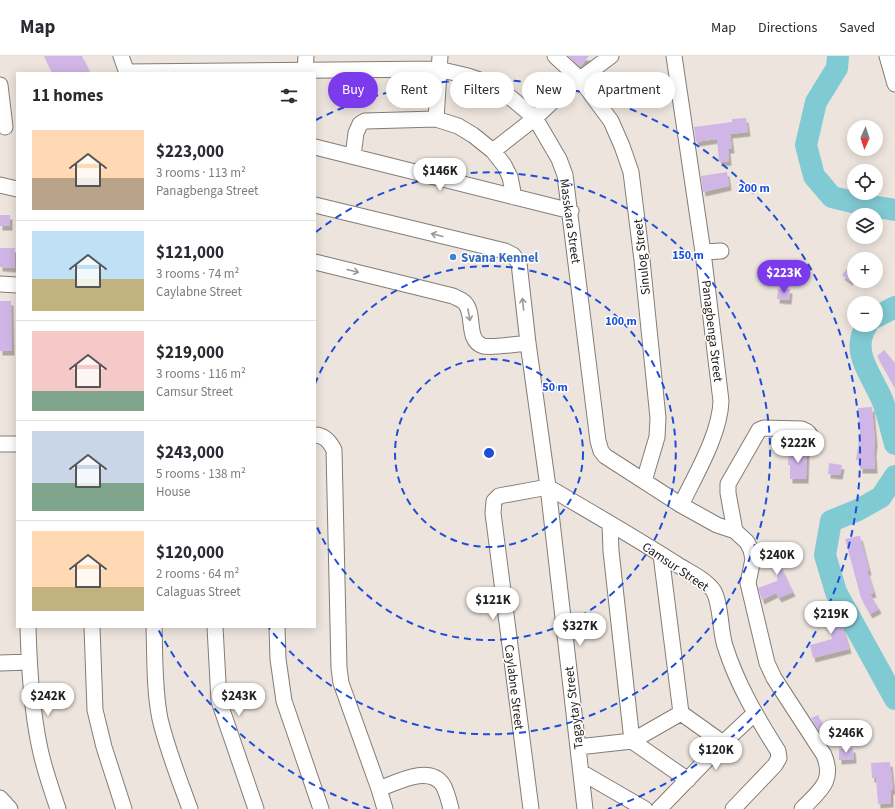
<!DOCTYPE html>
<meta charset="utf-8">
<style>
body{margin:0;font-family:"Source Sans 3",sans-serif;background:#f7f7f7;color:#2b2b33;height:100vh;display:flex;flex-direction:column;font-size:15px;white-space:nowrap}
*{box-sizing:border-box;margin:0}
p{font-size:13px;color:#7c7c81}
.icon{flex:none;width:22px;height:22px;fill:none;stroke:currentColor;stroke-width:2;stroke-linecap:round;stroke-linejoin:round}
.map{position:relative;flex:1;overflow:hidden}
.details{position:absolute;left:16px;top:16px;width:300px;height:556px;display:flex;flex-direction:column;background:#fff;border-radius:0px;box-shadow:0 2px 10px #0003}
.details>*{flex:none}
.top-card{position:absolute;left:328px;top:16px;width:380px;height:36px;display:flex;gap:8px}
.needle{width:26px;rotate:183deg}
.buttons{position:absolute;left:847px;top:64px;display:grid;gap:8px}
.buttons a{display:grid;place-items:center;width:36px;height:36px;border-radius:50%;background:#fff;box-shadow:0 2px 10px #0003;font-size:20px}
.price{position:absolute;translate:-50% -34px;padding:0 9px;border-radius:14px;background:#fff;color:#222;font-size:13px;line-height:26px;filter:drop-shadow(0 1px 2px #0008)}
.price::after{content:'';position:absolute;left:50%;top:24px;width:12px;height:9px;margin-left:-6px;background:inherit;clip-path:polygon(0 0,100% 0,50% 100%)}
.price.current{background:#7c3aed;color:#fff}
ul{padding:0;list-style:none}
li{display:flex;align-items:center;gap:12px;height:100px;padding:0 16px}
li+li{border-top:1px solid #e1e1e2}
li span{display:grid;place-items:center;flex:none;width:112px;height:80px;border-radius:0px;color:#555}
li>.icon{margin-inline-start:auto}
span .icon{width:48px;height:48px;fill:#fffc;stroke-width:1}
li b{font-size:17px}
h2{display:flex;justify-content:space-between;align-items:center;height:48px;padding:0 16px;font-size:17px}
.pill{padding:0 14px;border-radius:18px;background:#fff;box-shadow:0 2px 10px #0003;font-size:14px;line-height:36px}
.pill.current{background:#7c3aed;color:#fff}
header{display:flex;align-items:center;gap:24px;box-sizing:border-box;height:56px;padding:0 20px;background:#fff;border-bottom:1px solid #e1e1e2}
header strong{font-size:19px}
nav{display:flex;gap:22px;margin-inline-start:auto;font-size:14px}
.map>svg:first-child{display:block}
.lines{fill:none;stroke-linecap:round;stroke-linejoin:round}
.river{stroke:#80cad3;stroke-width:22}
.building{fill:#d0b6e7;filter:url(#shadow)}
.minor-casing{stroke:#847c76;stroke-width:17}
.minor{stroke:#fff;stroke-width:15}
.oneway{stroke:#999897}
.ring{fill:none;stroke:#1d4ed8;stroke-width:2;stroke-dasharray:7 5}
.shop-dot{fill:#3f7fe0;stroke:#fff;stroke-width:1.5}
.labels{text-anchor:middle;stroke-width:3;stroke-linejoin:round;paint-order:stroke}
.street-label{font-size:13px;fill:#1d1a18;stroke:#fff}
.shop-label{font-size:13px;font-weight:bold;fill:#366cbe;stroke:#fff;text-anchor:start}
.centre{fill:#1d4ed8;stroke:#fff;stroke-width:2}
.ring-label{font-size:12px;text-anchor:middle;font-weight:bold;fill:#1d4ed8;stroke:#fff;stroke-width:3;stroke-linejoin:round;paint-order:stroke}
</style>
<header>
<strong>Map</strong>
<nav><a>Map</a><a>Directions</a><a>Saved</a></nav>
</header>
<div class="map">
<svg width="895" height="753" viewBox="0 0 895 753">
<defs>
<filter id="shadow"><feDropShadow dx="2.5" dy="4.5" stdDeviation="0" flood-color="#0004"/></filter>
</defs>
<rect width="100%" height="100%" fill="#ede4dd"/>
<g class="lines">
<!-- river -->
<path class="river" d="M 838,0 L 837,12 L 816,46 L 806,89 L 814,120 L 832,141 L 865,149 L 895,154
M 876,261 L 895,251
M 867,269 C 849,296 873,320 883,346 C 888,359 891,374 895,388
M 895,420 L 881,441 L 858,454 L 831,465 L 825,499 L 836,536 L 895,643"/>
</g>
<!-- building -->
<path class="building" d="M 44,0 L 82,0 L 90,17 L 52,17 Z
M 568,0 L 589,0 L 580,11 Z
M 746,62 L 748,76 L 730,78 L 732,93 L 728,93 L 729,105 L 719,106 L 717,83 L 696,86 L 694,71 L 732,66 L 732,63 Z
M 727,116 L 729,130 L 703,136 L 701,120 Z
M 0,159 L 10,159 L 10,170 L 0,170 Z
M 0,192 L 15,192 L 15,212 L 0,211 Z
M 854,204 L 854,220 L 850,225 L 842,219 Z
M 778,233 L 790,233 L 789,244 L 777,243 Z
M 0,245 L 11,245 L 12,295 L 0,295 Z
M 884,294 L 895,307 L 895,332 L 877,300 Z
M 872,351 L 875,385 L 874,396 L 875,413 L 860,413 L 860,404 L 856,404 L 860,376 L 858,352 Z
M 789,393 L 807,393 L 806,423 L 790,423 L 790,409 L 788,409 Z
M 829,407 L 842,409 L 840,419 L 828,418 Z
M 858,480 L 860,480 L 869,515 L 867,515 L 874,537 L 870,538 L 879,553 L 870,558 L 861,542 L 845,483 Z
M 769,490 L 784,490 L 783,507 L 779,507 L 793,536 L 779,542 L 776,537 L 762,544 L 758,532 L 777,525 L 778,507 L 769,507 Z
M 831,546 L 841,569 L 842,569 L 849,593 L 813,602 L 810,589 L 832,583 L 826,563 L 820,550 Z
M 818,659 L 826,676 L 821,678 L 811,662 Z
M 853,692 L 854,703 L 839,704 L 839,693 Z
M 890,706 L 893,734 L 891,734 L 891,747 L 878,748 L 876,722 L 872,722 L 871,707 Z"/>
<g class="lines">
<defs>
<path id="minor" d="M 121,0 L 127,17
M 555,0 L 580,23 L 611,65 L 622,90 L 631,116 L 642,204 L 658,362 L 657,381 L 644,425
M 674,0 L 703,196 L 721,345 C 720,378 696,418 681,449
M 887,0 L 895,28
M 127,16 L 438,13 L 468,20 L 489,27 L 505,37 L 535,62 L 559,103 L 565,119 L 598,385 L 601,395 L 605,400 L 681,449 L 717,469 L 735,475
M 305,17 L 306,0
M 0,29 L 5,71
M 436,63 L 440,0
M 315,91 L 571,155
M 493,95 L 535,62 L 560,38 L 611,0
M 353,100 L 356,77 L 360,68 L 365,65 L 436,63 L 458,70 L 473,79 L 493,95 L 504,109 L 510,121 L 514,141
M 0,129 L 17,133
M 315,149 L 505,195 L 513,199 L 519,207 L 528,287 L 548,431 C 592,457 636,482 678,509 C 689,516 705,523 713,534 C 721,546 720,575 725,590 C 737,628 757,662 778,695 L 779,702 L 775,709 L 733,753
M 703,196 L 721,195
M 315,206 L 453,240 C 456,242 461,243 464,246 C 476,257 465,284 483,290 C 492,292 517,288 528,287
M 0,228 L 17,229
M 315,379 C 325,379 330,386 334,394 L 339,612 L 341,627 L 379,733 C 396,727 429,708 443,729 C 447,736 449,745 451,753
M 0,388 L 17,388
M 610,468 L 611,495 L 632,685 L 688,724
M 661,499 L 681,657 L 723,687
M 28,571 C 29,610 31,649 39,688 C 43,710 51,732 58,753
M 92,571 L 95,654 L 104,691 L 124,753
M 154,571 C 155,601 154,633 160,663 C 167,693 179,723 190,753
M 215,571 L 219,645 L 256,753
M 277,571 L 278,603 L 284,645 L 321,753
M 0,607 L 29,606
M 578,691 L 632,685 L 681,657
M 581,716 L 645,753
M 379,733 L 385,753
M 0,742 L 10,753
M 531,753 L 493,457 L 494,445 L 499,440 L 548,431 L 585,753
M 659,753 L 723,687 L 754,658
M 802,753 C 819,735 835,726 824,699 L 774,622 L 767,607 L 748,527 L 753,503 L 751,494 L 747,486 L 735,475 L 728,437 L 728,428 L 759,374 L 764,372 L 802,373 C 808,375 811,378 813,385"/>
</defs>
<!-- minor casing -->
<use href="#minor" class="minor-casing"/>
<!-- minor -->
<use href="#minor" class="minor"/>
</g>
<!-- one-way arrows -->
<defs><path id="oneway-shaft" d="M-6 0H5M1.5-3L5.5 0L1.5 3" fill="none" stroke-width="1.6" stroke-linecap="round" stroke-linejoin="round"/></defs>
<g class="oneway">
<use href="#oneway-shaft" transform="translate(437 179) rotate(-166)"/>
<use href="#oneway-shaft" transform="translate(353 215) rotate(14)"/>
<use href="#oneway-shaft" transform="translate(523 248) rotate(-96)"/>
<use href="#oneway-shaft" transform="translate(469 259) rotate(80)"/>
</g>
<!-- distance rings -->
<g class="ring">
<circle cx="489" cy="397" r="94"/>
<path d="M315 328A187 187 0 1 1 315 466"/>
<path d="M316 176A281 281 0 1 1 269 572"/>
<path d="M370 753A375 375 0 0 1 158 573M316 64A375 375 0 1 1 608 753"/>
</g>
<!-- markers -->
<circle class="shop-dot" cx="453" cy="201" r="4"/>
<g class="labels">
<!-- street labels -->
<g class="street-label">
<text transform="translate(571 165) rotate(82)" y="5">Masskara Street</text>
<text transform="translate(641 201) rotate(-96)" y="5">Sinulog Street</text>
<text transform="translate(713 275) rotate(83)" y="5">Panagbenga Street</text>
<text transform="translate(676 510) rotate(34)" y="5">Camsur Street</text>
<text transform="translate(515 631) rotate(83)" y="5">Caylabne Street</text>
<text transform="translate(573 652) rotate(-97)" y="5">Tagaytay Street</text>
</g>
<!-- shop labels -->
<g class="shop-label">
<text x="461" y="206">Svana Kennel</text>
</g>
</g>
<circle cx="489" cy="397" r="6" class="centre"/>
<g class="ring-label">
<text x="754" y="136">200 m</text>
<text x="688" y="203">150 m</text>
<text x="621" y="269">100 m</text>
<text x="555" y="335">50 m</text>
</g>
</svg>
<div class="buttons">
<a><svg class="needle" viewBox="-14 -14 28 28"><path d="M0-13l5 13h-10z" fill="#e53935"/><path d="M0 13l5-13h-10z" fill="#7c7c81"/></svg></a>
<a><svg class="icon" aria-label="locate" viewBox="0 0 24 24"><circle cx="12" cy="12" r="6"/><path d="M12 2v4M12 18v4M2 12h4M18 12h4"/></svg></a>
<a><svg class="icon" aria-label="layers" viewBox="0 0 24 24"><path d="M12 4l9 5-9 5-9-5zM3 14l9 5 9-5"/></svg></a>
<a>+</a>
<a>−</a>
</div>
<b class="price" style="left:440px;top:136px">$146K</b>
<b class="price current" style="left:784px;top:238px">$223K</b>
<b class="price" style="left:798px;top:408px">$222K</b>
<b class="price" style="left:777px;top:520px">$240K</b>
<b class="price" style="left:493px;top:565px">$121K</b>
<b class="price" style="left:831px;top:579px">$219K</b>
<b class="price" style="left:580px;top:591px">$327K</b>
<b class="price" style="left:48px;top:661px">$242K</b>
<b class="price" style="left:239px;top:661px">$243K</b>
<b class="price" style="left:846px;top:698px">$246K</b>
<b class="price" style="left:716px;top:715px">$120K</b>
<div class="top-card">
<a class="pill current">Buy</a>
<a class="pill">Rent</a>
<a class="pill">Filters</a>
<a class="pill">New</a>
<a class="pill">Apartment</a>
</div>
<section class="details">
<h2>11 homes<svg class="icon" aria-label="filters" viewBox="0 0 24 24"><path d="M4 7h16M4 17h16"/><circle cx="9" cy="7" r="2"/><circle cx="15" cy="17" r="2"/></svg></h2>
<ul>
<li><span style="background:linear-gradient(#ffd9b3 60%,#b9a48a 0)"><svg class="icon" aria-label="home" viewBox="0 0 24 24"><path d="M3 11l9-7 9 7M6 9v11h12V9"/></svg></span><div><b>$223,000</b><p>3 rooms · 113 m²</p><p>Panagbenga Street</p></div></li>
<li><span style="background:linear-gradient(#bfe0f5 60%,#c2b280 0)"><svg class="icon" aria-label="home" viewBox="0 0 24 24"><path d="M3 11l9-7 9 7M6 9v11h12V9"/></svg></span><div><b>$121,000</b><p>3 rooms · 74 m²</p><p>Caylabne Street</p></div></li>
<li><span style="background:linear-gradient(#f6c9c9 75%,#7fa58c 0)"><svg class="icon" aria-label="home" viewBox="0 0 24 24"><path d="M3 11l9-7 9 7M6 9v11h12V9"/></svg></span><div><b>$219,000</b><p>3 rooms · 116 m²</p><p>Camsur Street</p></div></li>
<li><span style="background:linear-gradient(#c9d6e8 65%,#7fa58c 0)"><svg class="icon" aria-label="home" viewBox="0 0 24 24"><path d="M3 11l9-7 9 7M6 9v11h12V9"/></svg></span><div><b>$243,000</b><p>5 rooms · 138 m²</p><p>House</p></div></li>
<li><span style="background:linear-gradient(#ffd9b3 70%,#c2b280 0)"><svg class="icon" aria-label="home" viewBox="0 0 24 24"><path d="M3 11l9-7 9 7M6 9v11h12V9"/></svg></span><div><b>$120,000</b><p>2 rooms · 64 m²</p><p>Calaguas Street</p></div></li>
</ul>
</section>
</div>
